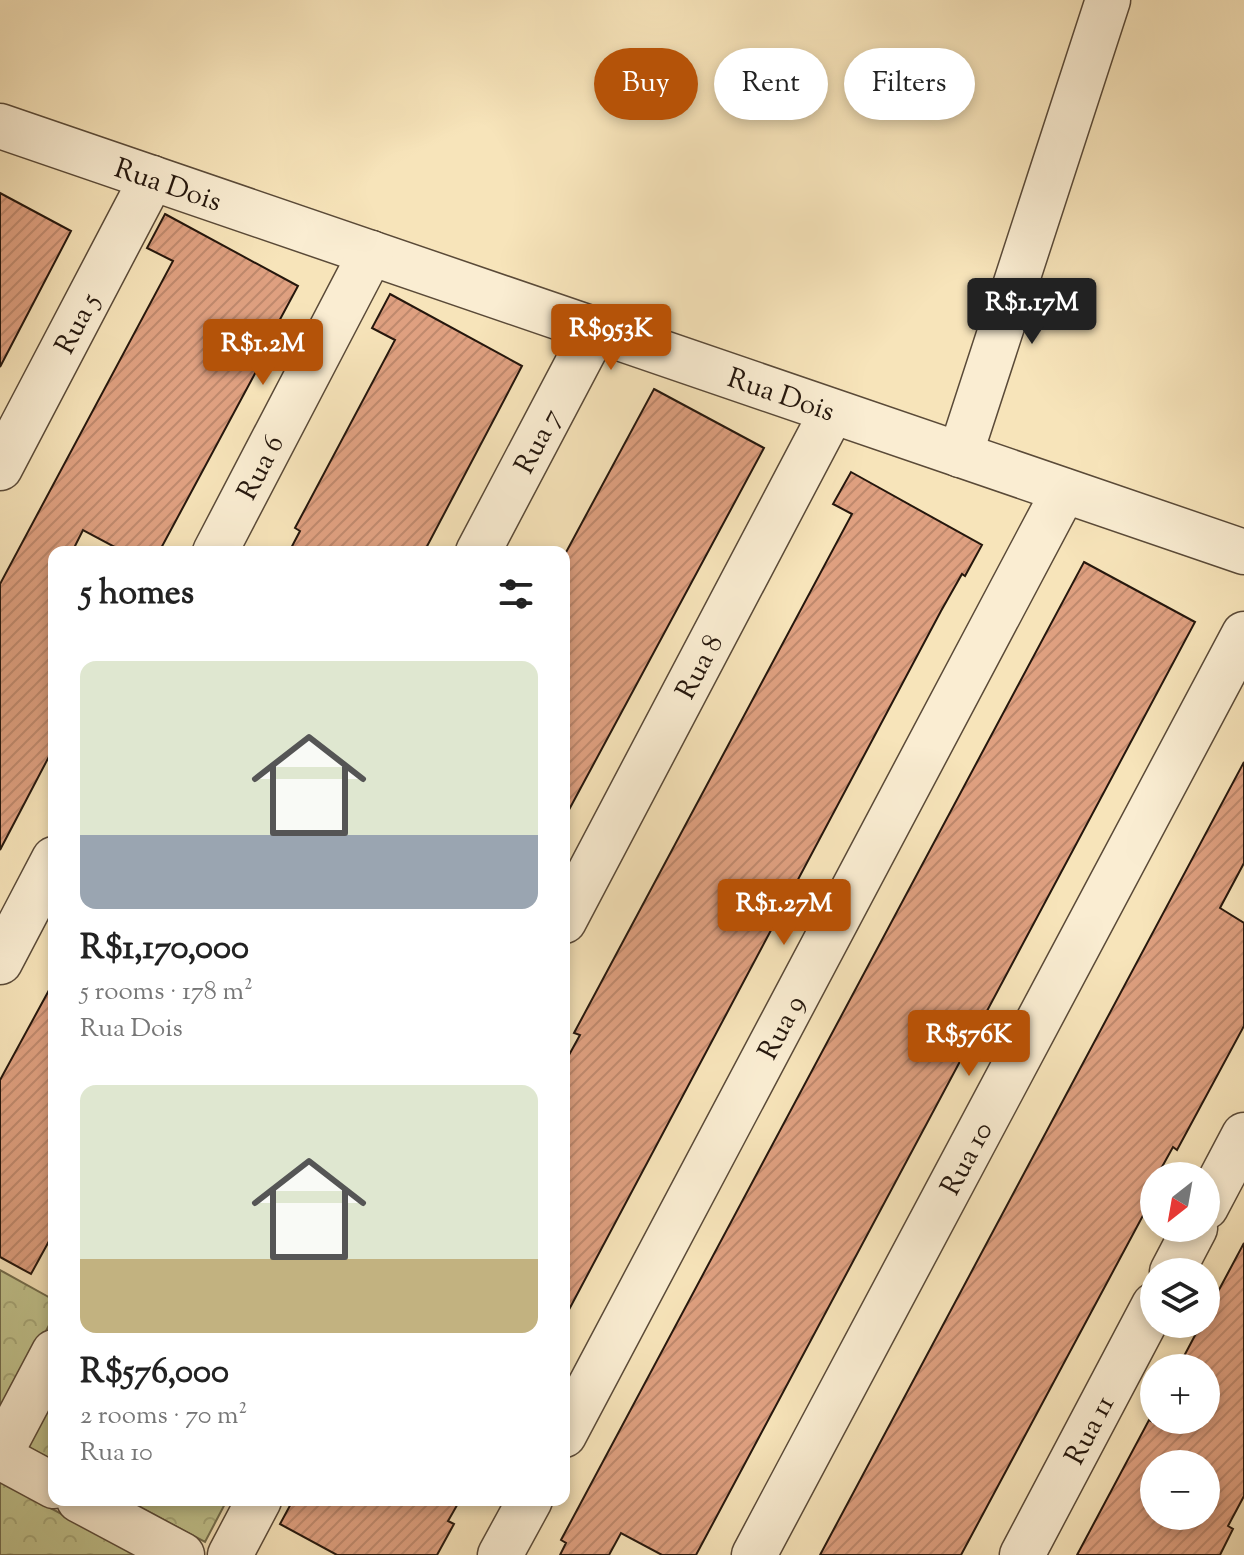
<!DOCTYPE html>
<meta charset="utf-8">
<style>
body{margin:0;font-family:"Sorts Mill Goudy",serif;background:#f2f2f2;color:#222;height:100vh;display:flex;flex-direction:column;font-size:30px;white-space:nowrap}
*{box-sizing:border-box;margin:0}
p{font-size:26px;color:#767676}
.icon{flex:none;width:44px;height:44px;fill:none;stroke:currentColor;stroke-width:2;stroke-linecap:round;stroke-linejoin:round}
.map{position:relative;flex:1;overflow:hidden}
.sheet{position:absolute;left:48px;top:546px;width:522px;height:960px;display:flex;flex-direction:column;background:#fff;border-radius:16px;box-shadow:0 4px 12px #0003}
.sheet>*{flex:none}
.banner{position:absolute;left:594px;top:48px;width:530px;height:72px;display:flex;gap:16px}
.needle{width:52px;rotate:211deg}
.tools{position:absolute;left:1140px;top:1162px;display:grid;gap:16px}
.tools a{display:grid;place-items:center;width:80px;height:80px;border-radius:50%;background:#fff;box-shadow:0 4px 12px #0003;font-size:40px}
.price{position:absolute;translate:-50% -68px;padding:0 18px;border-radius:8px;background:#b45309;color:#fff;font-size:26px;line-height:52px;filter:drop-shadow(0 2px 4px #0008)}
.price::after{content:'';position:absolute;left:50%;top:48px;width:24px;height:18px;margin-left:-12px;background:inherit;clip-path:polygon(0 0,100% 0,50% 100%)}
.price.selected{background:#222;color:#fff}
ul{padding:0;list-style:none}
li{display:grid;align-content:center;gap:16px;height:424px;padding:0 32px}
li span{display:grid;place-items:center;height:248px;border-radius:16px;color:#555}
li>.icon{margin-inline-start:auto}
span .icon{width:144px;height:144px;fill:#fffc;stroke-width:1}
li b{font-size:34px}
h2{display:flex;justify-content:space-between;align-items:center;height:96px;padding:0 32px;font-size:34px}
.chip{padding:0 28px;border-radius:36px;background:#fff;box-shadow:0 4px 12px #0003;font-size:28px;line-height:72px}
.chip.selected{background:#b45309;color:#fff}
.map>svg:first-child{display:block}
.forest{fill:url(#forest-crowns);stroke:#736d4d;stroke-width:2}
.building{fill:url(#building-hatch);stroke:#25170d;stroke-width:2;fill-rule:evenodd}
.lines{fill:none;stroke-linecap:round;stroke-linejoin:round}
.minor-casing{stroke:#5a4a38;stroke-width:47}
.minor{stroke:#faedd2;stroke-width:44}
.labels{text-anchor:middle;stroke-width:6;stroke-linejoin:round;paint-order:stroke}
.street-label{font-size:28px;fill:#25170d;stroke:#faedd2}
</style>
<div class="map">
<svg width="1244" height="1555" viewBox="0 0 1244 1555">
<defs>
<pattern id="forest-crowns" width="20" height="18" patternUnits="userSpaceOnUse" patternTransform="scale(2)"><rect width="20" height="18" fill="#c1c38d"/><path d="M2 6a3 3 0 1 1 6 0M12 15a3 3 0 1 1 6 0" fill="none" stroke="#a6a778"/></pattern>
<pattern id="building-hatch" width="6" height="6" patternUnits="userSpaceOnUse" patternTransform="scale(2)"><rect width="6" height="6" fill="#dfa080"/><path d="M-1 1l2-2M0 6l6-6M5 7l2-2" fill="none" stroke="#bf896d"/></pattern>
</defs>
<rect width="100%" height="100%" fill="#f7e4ba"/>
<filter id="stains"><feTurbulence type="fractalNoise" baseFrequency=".0025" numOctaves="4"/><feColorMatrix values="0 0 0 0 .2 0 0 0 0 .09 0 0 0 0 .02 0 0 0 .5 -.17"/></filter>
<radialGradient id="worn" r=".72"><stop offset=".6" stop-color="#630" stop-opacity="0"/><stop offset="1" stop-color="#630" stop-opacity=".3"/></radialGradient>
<!-- forest -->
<path class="forest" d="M 0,1270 L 54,1300 L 54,1316 L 0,1416 Z
M 54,1381 L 54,1461 L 21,1443 Z
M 0,1481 L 138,1555 L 0,1555 Z
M 127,1500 L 227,1500 L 205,1542 Z"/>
<!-- building -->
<path class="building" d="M 0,193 L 71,231 L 0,367 Z
M 165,214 L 298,286 L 270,338 L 273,340 L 159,552 L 124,552 L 83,530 L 72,552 L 54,552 L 54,747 L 0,850 L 0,584 L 173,261 L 147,248 Z
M 390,294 L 522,366 L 424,552 L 289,552 L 300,531 L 295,528 L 395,340 L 372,328 Z
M 654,389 L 764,448 L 564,819 L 564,556 Z
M 851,472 L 982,545 L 965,576 L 962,574 L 941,611 L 564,1319 L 564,1064 L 580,1035 L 574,1033 L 852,514 L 833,504 Z
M 1084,562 L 1195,622 L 696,1555 L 662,1555 L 621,1533 L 609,1555 L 560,1555 L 566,1543 L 561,1540 Z
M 1244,762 L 1244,863 L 1220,908 L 1244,923 L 1244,1026 L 1177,1150 L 1173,1147 L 1157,1176 L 1154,1176 L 1154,1195 L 961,1555 L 820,1555 Z
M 54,981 L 54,1232 L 31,1274 L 0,1257 L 0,1080 Z
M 1244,1243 L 1244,1496 L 1228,1526 L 1233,1529 L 1220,1555 L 1077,1555 L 1149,1420 L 1155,1423 L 1156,1420 L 1206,1420 L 1206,1368 L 1184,1368 L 1188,1360 L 1183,1358 L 1201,1324 L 1206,1324 L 1206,1314 ZM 1154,1464 L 1206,1464 L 1206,1516 L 1154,1516 Z
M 293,1500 L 460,1500 L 448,1521 L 454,1524 L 437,1555 L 337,1555 L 280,1524 Z"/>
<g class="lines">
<defs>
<g id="minor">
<path id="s1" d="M 0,126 L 1244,552"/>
<path d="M 960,455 L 1108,0"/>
<path id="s2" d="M 0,468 L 152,178"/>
<path id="s3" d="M 215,552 L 371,253"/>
<path id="s4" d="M 478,552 L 595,330"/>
<path id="s5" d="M 564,921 L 832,412"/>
<path d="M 0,962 L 54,859"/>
<path d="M 1206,1207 L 1244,1135"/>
<path d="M 1172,1272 L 1195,1228"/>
<path id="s6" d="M 564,1435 L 1064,491"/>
<path d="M 0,1454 L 54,1352"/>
<path d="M 0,1457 L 54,1486"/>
<path d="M 79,1500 L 182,1555"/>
<path d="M 230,1555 L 259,1500"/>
<path d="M 500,1555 L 530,1500"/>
<path id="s7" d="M 754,1555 L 1244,634"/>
<path id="s8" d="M 1022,1555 L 1154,1305"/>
</g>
</defs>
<!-- minor casing -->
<use href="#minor" class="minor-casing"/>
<!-- minor -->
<use href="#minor" class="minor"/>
</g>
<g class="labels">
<!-- street labels -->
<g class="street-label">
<text dy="10" stroke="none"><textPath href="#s1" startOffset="178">Rua Dois</textPath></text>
<text dy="10" stroke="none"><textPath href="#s2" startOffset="164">Rua 5</textPath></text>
<text dy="10" stroke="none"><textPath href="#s1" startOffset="826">Rua Dois</textPath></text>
<text dy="10" stroke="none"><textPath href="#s4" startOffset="126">Rua 7</textPath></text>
<text dy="10" stroke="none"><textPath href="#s3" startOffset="96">Rua 6</textPath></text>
<text dy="10" stroke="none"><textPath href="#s5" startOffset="288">Rua 8</textPath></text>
<text dy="10" stroke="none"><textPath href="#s6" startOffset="462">Rua 9</textPath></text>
<text dy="10" stroke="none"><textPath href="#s7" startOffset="450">Rua 10</textPath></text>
<text dy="10" stroke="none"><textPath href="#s8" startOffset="142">Rua 11</textPath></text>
</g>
</g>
<rect width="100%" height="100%" filter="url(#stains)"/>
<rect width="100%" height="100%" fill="url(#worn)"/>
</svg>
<div class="tools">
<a><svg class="needle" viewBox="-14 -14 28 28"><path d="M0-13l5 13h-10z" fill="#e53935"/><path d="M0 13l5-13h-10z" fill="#767676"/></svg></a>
<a><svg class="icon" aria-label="layers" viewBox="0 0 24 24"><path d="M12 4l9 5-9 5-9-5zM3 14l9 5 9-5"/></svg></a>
<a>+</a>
<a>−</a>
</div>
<b class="price selected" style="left:1032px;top:346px">R$1.17M</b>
<b class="price" style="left:611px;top:372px">R$953K</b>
<b class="price" style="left:263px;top:387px">R$1.2M</b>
<b class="price" style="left:784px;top:947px">R$1.27M</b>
<b class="price" style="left:969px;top:1078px">R$576K</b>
<div class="banner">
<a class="chip selected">Buy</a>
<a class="chip">Rent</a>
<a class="chip">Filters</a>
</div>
<section class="sheet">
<h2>5 homes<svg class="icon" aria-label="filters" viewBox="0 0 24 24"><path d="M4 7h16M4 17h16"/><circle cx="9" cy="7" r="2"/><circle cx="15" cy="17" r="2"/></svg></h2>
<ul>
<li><span style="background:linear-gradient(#dfe7d0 70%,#9aa5b1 0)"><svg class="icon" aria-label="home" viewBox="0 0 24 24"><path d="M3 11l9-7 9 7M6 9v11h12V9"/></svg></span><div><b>R$1,170,000</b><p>5 rooms · 178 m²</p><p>Rua Dois</p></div></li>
<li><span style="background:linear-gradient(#dfe7d0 70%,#c2b280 0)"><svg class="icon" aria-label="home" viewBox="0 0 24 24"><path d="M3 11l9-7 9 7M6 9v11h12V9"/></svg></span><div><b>R$576,000</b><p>2 rooms · 70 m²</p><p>Rua 10</p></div></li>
</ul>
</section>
</div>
